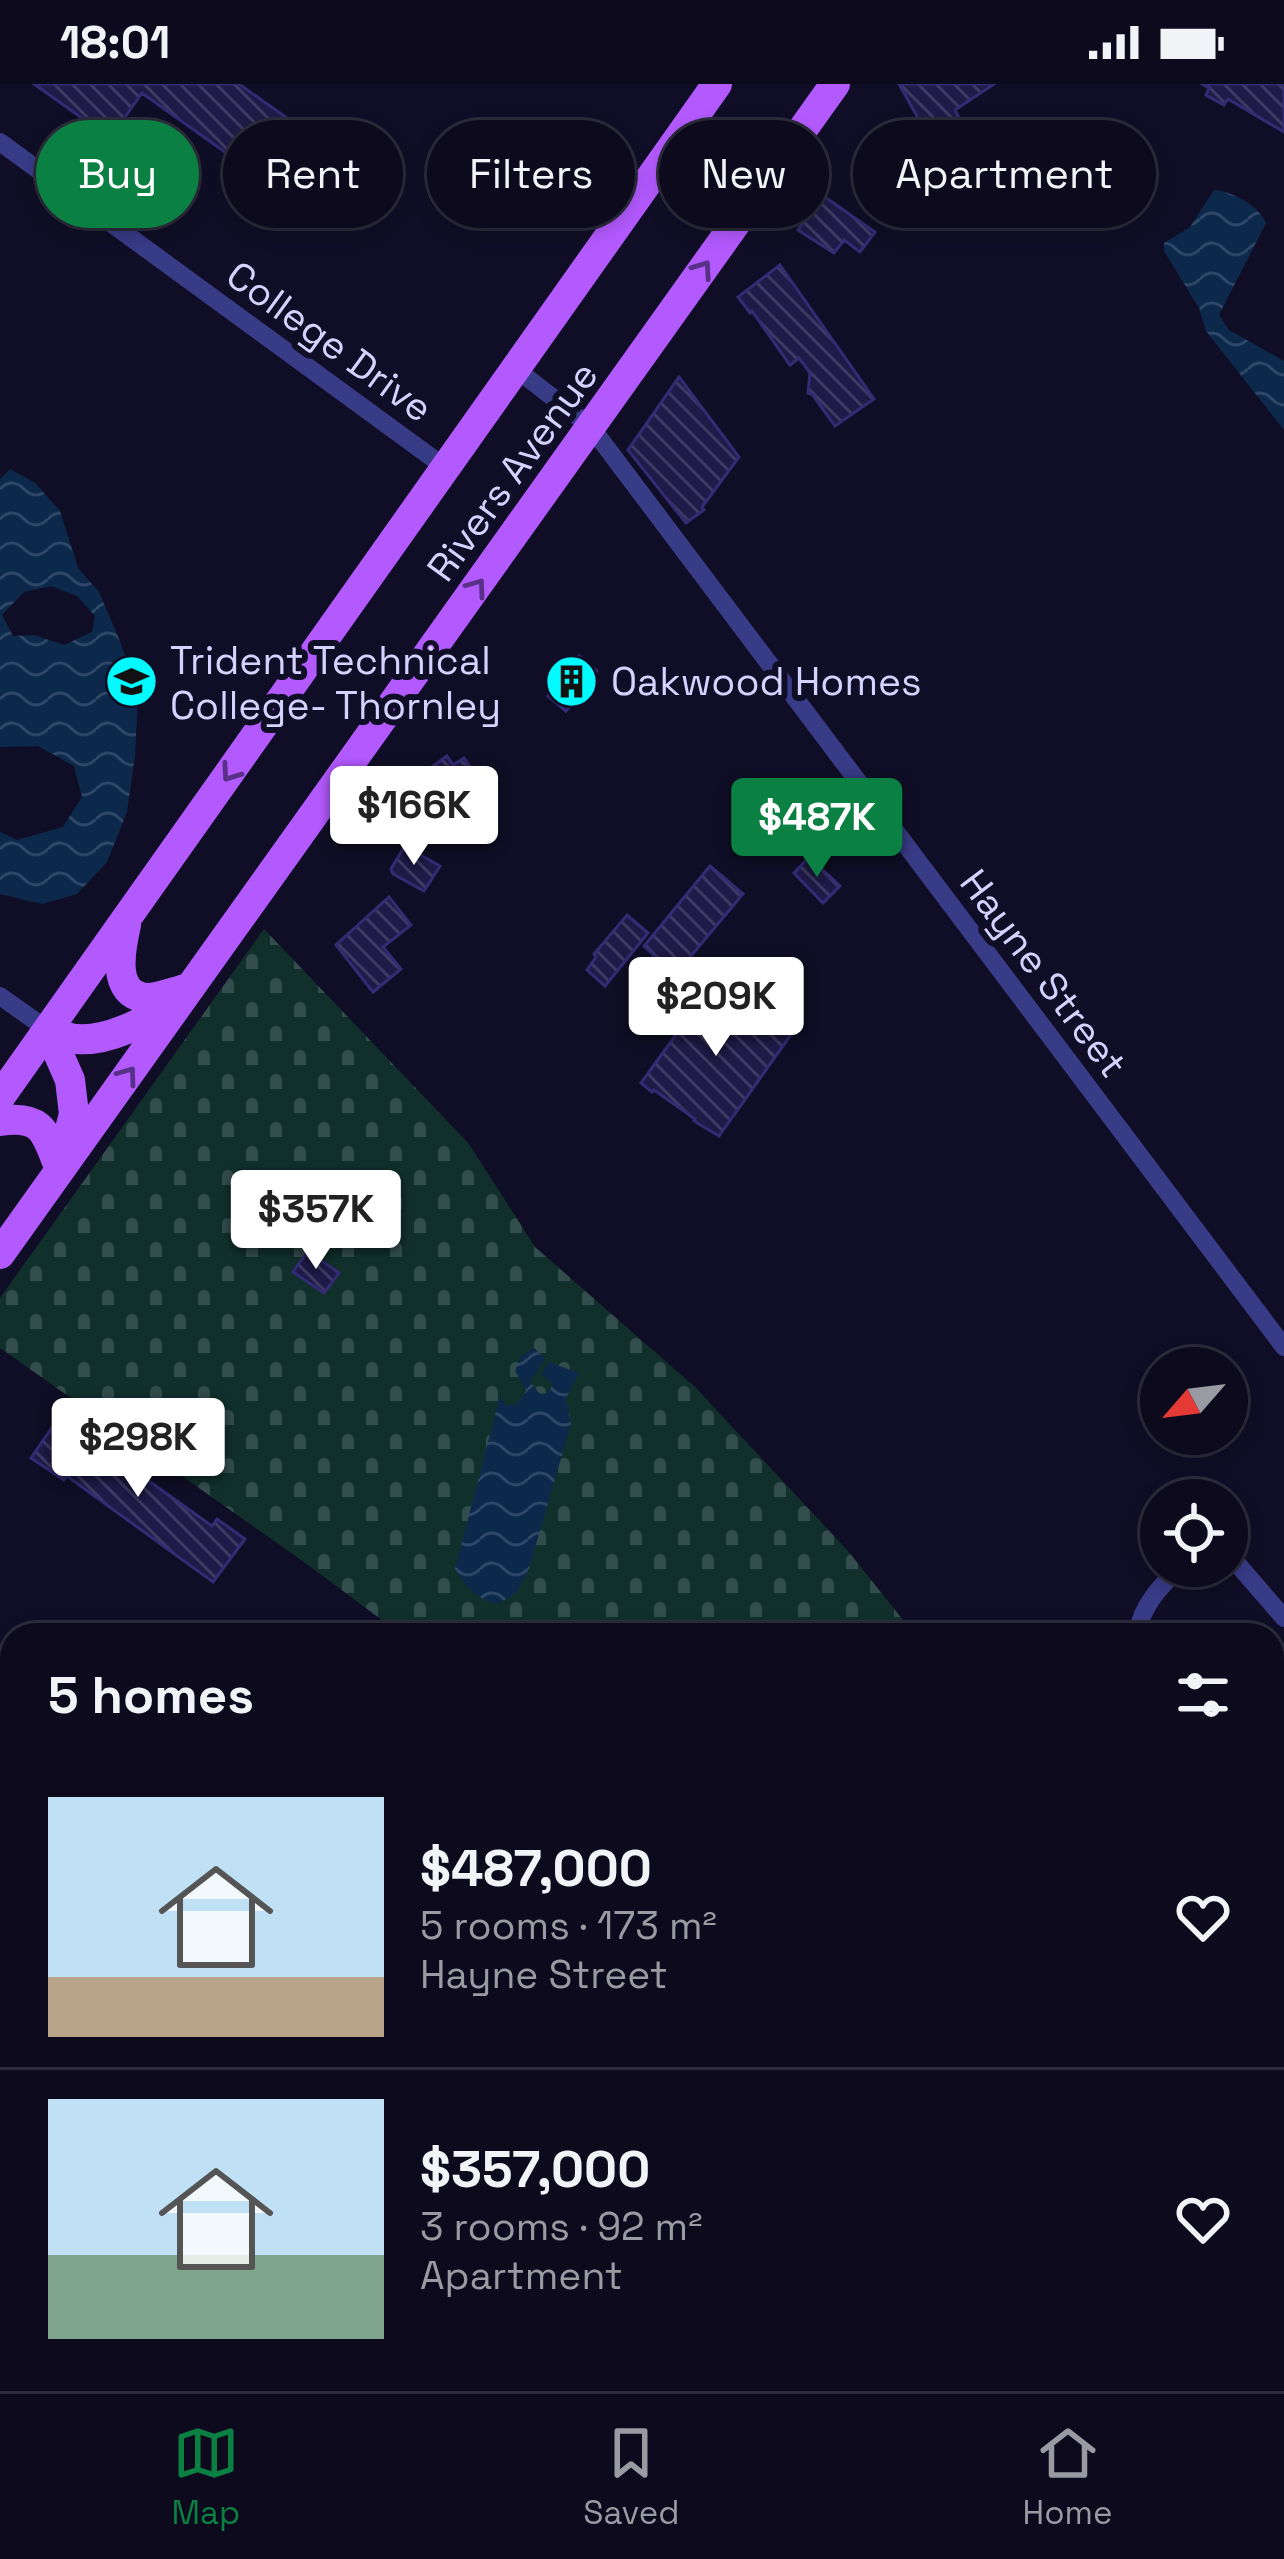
<!DOCTYPE html>
<meta charset="utf-8">
<style>
body{margin:0;font-family:"Space Grotesk",sans-serif;background:#151325;color:#f1f3f6;height:100vh;display:flex;flex-direction:column;font-size:45px;white-space:nowrap}
*{box-sizing:border-box;margin:0}
p{font-size:39px;color:#9a9aa3}
.icon{flex:none;width:66px;height:66px;fill:none;stroke:currentColor;stroke-width:2;stroke-linecap:round;stroke-linejoin:round}
.map{position:relative;flex:1;overflow:hidden}
.sheet{position:absolute;left:0px;top:1539px;width:1284px;height:768px;display:flex;flex-direction:column;background:#0c0a1c;border-radius:36px 36px 0 0;box-shadow:0 6px 18px #0003,0 0 0 3px #2c2b3b}
.sheet>*{flex:none}
.hud{position:absolute;left:36px;top:36px;width:1212px;height:108px;display:flex;gap:24px}
.needle{width:78px;rotate:242deg}
.tools{position:absolute;left:1140px;top:1263px;display:grid;gap:24px}
.tools a{display:grid;place-items:center;width:108px;height:108px;border-radius:50%;background:#0c0a1c;box-shadow:0 6px 18px #0003,0 0 0 3px #2c2b3b;font-size:60px}
.price{position:absolute;translate:-50% -102px;padding:0 27px;border-radius:12px;background:#fff;color:#222;font-size:39px;line-height:78px;filter:drop-shadow(0 3px 6px #0008)}
.price::after{content:'';position:absolute;left:50%;top:72px;width:36px;height:27px;margin-left:-18px;background:inherit;clip-path:polygon(0 0,100% 0,50% 100%)}
.price.selected{background:#0b8043;color:#fff}
ul{padding:0;list-style:none}
li{display:flex;align-items:center;gap:36px;height:300px;padding:0 48px}
li+li{border-top:3px solid #2c2b3b}
li span{display:grid;place-items:center;flex:none;width:336px;height:240px;border-radius:0px;color:#555}
li>.icon{margin-inline-start:auto}
span .icon{width:144px;height:144px;fill:#fffc;stroke-width:1}
li b{font-size:51px}
h2{display:flex;justify-content:space-between;align-items:center;height:144px;padding:0 48px;font-size:51px}
.pill{padding:0 42px;border-radius:54px;background:#0c0a1c;box-shadow:0 6px 18px #0003,0 0 0 3px #2c2b3b;font-size:42px;line-height:108px}
.pill.selected{background:#0b8043;color:#fff}
.status{display:flex;justify-content:space-between;align-items:center;height:84px;padding:0 60px;background:#0c0a1c;direction:ltr}
.status svg{height:33px;fill:currentColor}
.tabs{display:flex;justify-content:space-around;align-items:center;height:168px;border-top:3px solid #2c2b3b;background:#0c0a1c;font-size:33px;color:#9a9aa3}
.tabs a{display:grid;justify-items:center;gap:6px}
.tabs .selected{color:#0b8043}
.map>svg:first-child{display:block}
.cemetery{fill:url(#cemetery-stones)}
.water{fill:url(#water-waves);fill-rule:evenodd}
.lines{fill:none;stroke-linecap:round;stroke-linejoin:round}
.stream{stroke:#0c294b;stroke-width:6}
.building{fill:url(#building-back-hatch);stroke:#332b74;stroke-width:3}
.street{stroke:#383b86;stroke-width:18}
.primary{stroke:#b35aff;stroke-width:30}
.oneway{stroke:#593088}
.labels{text-anchor:middle;stroke-width:12;stroke-linejoin:round;paint-order:stroke}
.street-label{font-size:39px;fill:#d4d3ff;stroke:#100e26}
.poi-label{font-size:39px;fill:#d4d3ff;stroke:#100e26;text-anchor:start}
</style>
<div class="status"><b>18:01</b><svg viewBox="0 0 49 12"><path d="M0 12V9h3v3zM5 12V6h3v6zM10 12V3h3v9zM15 12V0h3v12zM26 1h20v11H26zM47 4h2v5h-2z"/></svg></div>
<div class="map">
<svg width="1284" height="2307" viewBox="0 0 1284 2307">
<defs>
<pattern id="cemetery-stones" width="16" height="16" patternUnits="userSpaceOnUse" patternTransform="scale(3)"><rect width="16" height="16" fill="#11302c"/><path d="M2 7V4a2 2 0 0 1 4 0v3zM10 15v-3a2 2 0 0 1 4 0v3z" fill="#334d4c"/></pattern>
<pattern id="water-waves" width="16" height="10" patternUnits="userSpaceOnUse" patternTransform="scale(3)"><rect width="16" height="10" fill="#0c294b"/><path d="M0 5q4-4 8 0t8 0" fill="none" stroke="#2e4766"/></pattern>
<pattern id="building-back-hatch" width="6" height="6" patternUnits="userSpaceOnUse" patternTransform="scale(3)"><rect width="6" height="6" fill="#1f1a47"/><path d="M-1 5l2 2M0 0l6 6M5-1l2 2" fill="none" stroke="#3f3a63"/></pattern>
</defs>
<rect width="100%" height="100%" fill="#100e26"/>
<!-- cemetery -->
<path class="cemetery" d="M 264,845 L 469,1060 L 535,1163 L 695,1303 L 848,1467 L 915,1551 L 402,1551 L 304,1478 L 0,1264 L 0,1214 Z
M 1272,1963 L 1284,1975 L 1284,2307 L 328,2307 L 312,2295 L 1272,2295 Z"/>
<!-- water -->
<path class="water" d="M 1214,106 C 1232,107 1259,122 1266,139 L 1219,231 L 1229,246 L 1284,277 L 1284,346 L 1206,247 L 1199,224 L 1164,167 L 1164,159 L 1190,143 Z
M 10,385 L 35,399 L 60,427 L 78,484 L 99,508 L 120,557 L 138,610 L 135,671 L 127,728 L 107,778 L 77,810 L 42,820 L 0,810 L 0,748 L 17,756 L 63,743 L 82,713 L 74,682 L 38,662 L 0,663 L 0,395 ZM 51,502 L 77,512 L 95,532 L 92,548 L 64,561 L 34,551 L 13,552 L 2,531 L 24,508 Z
M 534,1264 L 545,1274 L 530,1298 L 540,1310 L 547,1309 L 553,1301 L 541,1290 L 549,1278 L 579,1289 L 566,1314 L 571,1340 L 528,1488 L 516,1509 L 498,1520 C 476,1515 466,1503 455,1485 L 500,1312 L 506,1321 L 516,1321 L 526,1307 L 515,1287 L 521,1272 Z"/>
<g class="lines">
<!-- stream -->
<path class="stream" d="M 0,2037 L 12,2039
M 555,2307 L 556,2295"/>
</g>
<!-- building -->
<path class="building" d="M 34,0 L 239,0 L 297,41 L 260,93 L 142,9 L 110,54 Z
M 899,0 L 994,0 L 955,26 L 978,70 L 947,86 Z
M 1202,0 L 1284,0 L 1284,48 L 1228,15 L 1224,21 L 1206,11 L 1209,4 Z
M 822,111 L 875,148 L 860,168 L 844,156 L 834,169 L 798,146 Z
M 780,181 L 874,315 L 835,342 L 812,310 L 808,309 L 810,289 L 799,274 L 790,281 L 752,227 L 750,229 L 738,213 Z
M 679,293 L 739,373 L 702,423 L 704,426 L 686,439 L 628,366 Z
M 579,572 L 597,587 L 566,627 L 548,612 L 558,600 L 552,594 L 564,580 L 570,585 Z
M 447,672 L 453,681 L 464,674 L 494,718 L 457,747 L 423,703 L 432,696 L 425,688 Z
M 407,758 L 417,769 L 440,782 L 424,807 L 393,790 L 391,785 Z
M 809,773 L 840,802 L 823,819 L 794,789 Z
M 710,782 L 743,810 L 675,891 L 644,862 Z
M 389,813 L 411,841 L 383,863 L 401,885 L 373,908 L 336,861 Z
M 627,831 L 648,849 L 605,902 L 587,886 L 596,873 L 594,870 Z
M 714,898 L 790,952 L 719,1052 L 694,1037 L 695,1035 L 654,1006 L 652,1008 L 641,999 Z
M 308,1167 L 339,1189 L 324,1209 L 293,1188 Z
M 59,1333 L 212,1442 L 217,1435 L 245,1455 L 213,1498 L 67,1392 L 64,1396 L 31,1374 Z"/>
<g class="lines">
<!-- street -->
<path class="street" d="M 0,58 L 446,384
M 516,285 L 591,343 L 1284,1263
M 0,912 L 48,946
M 1227,1468 L 1284,1534
M 1137,1551 C 1141,1522 1161,1501 1182,1482
M 1272,1725 L 1284,1738
M 1272,1921 L 1284,1935"/>
<!-- primary -->
<path class="primary" d="M 126,841 C 121,863 110,911 147,914 C 159,914 173,908 185,905
M 48,946 L 70,996 L 74,1030 L 64,1068
M 48,946 C 57,949 68,955 77,955 C 108,958 146,937 171,922
M 0,1013 L 717,0
M 0,1037 C 44,1030 46,1050 60,1086
M 0,1170 L 835,0"/>
</g>
<!-- one-way arrows -->
<defs><path id="oneway-chevron" d="M-2-3.5L2.5 0L-2 3.5" fill="none" stroke-width="1.6" stroke-linecap="round" stroke-linejoin="round" transform="scale(3)"/></defs>
<g class="oneway">
<use href="#oneway-chevron" transform="translate(703 185) rotate(-55)"/>
<use href="#oneway-chevron" transform="translate(477 503) rotate(-54)"/>
<use href="#oneway-chevron" transform="translate(230 689) rotate(125)"/>
<use href="#oneway-chevron" transform="translate(128 991) rotate(-54)"/>
</g>
<!-- icons -->
<defs>
<symbol id="building-disc" viewBox="-11 -11 22 22"><circle r="9.5" fill="#00fafe" stroke="#100e26"/><path d="M-4-6H4V6H1V3H-1V6H-4ZM-2.5-4.3h1.7v1.8h-1.7ZM.8-4.3h1.7v1.8H.8ZM-2.5-1h1.7V.8h-1.7ZM.8-1h1.7V.8H.8Z" fill="#111"/></symbol>
<symbol id="university-disc" viewBox="-11 -11 22 22"><circle r="9.5" fill="#00fafe" stroke="#100e26"/><path d="M0-5L7-2L0 1L-7-2ZM-4 1L0 2.5L4 1V4Q0 6-4 4Z" fill="#111"/></symbol>
</defs>
<g fill-rule="evenodd">
<use href="#building-disc" x="542" y="568" width="59" height="59"/>
<use href="#university-disc" x="102" y="568" width="59" height="59"/>
</g>
<g class="labels">
<!-- street labels -->
<g class="street-label">
<text transform="translate(330 257) rotate(36)" y="14">College Drive</text>
<text transform="translate(512 387) rotate(-54)" y="14">Rivers Avenue</text>
<text transform="translate(1044 889) rotate(53)" y="14">Hayne Street</text>
</g>
<!-- poi labels -->
<g class="poi-label">
<text x="170" y="590">Trident Technical<tspan x="170" dy="45">College- Thornley</tspan></text>
<text x="611" y="611">Oakwood Homes</text>
</g>
</g>
</svg>
<div class="tools">
<a><svg class="needle" viewBox="-14 -14 28 28"><path d="M0-13l5 13h-10z" fill="#e53935"/><path d="M0 13l5-13h-10z" fill="#9a9aa3"/></svg></a>
<a><svg class="icon" aria-label="locate" viewBox="0 0 24 24"><circle cx="12" cy="12" r="6"/><path d="M12 2v4M12 18v4M2 12h4M18 12h4"/></svg></a>
</div>
<b class="price" style="left:414px;top:784px">$166K</b>
<b class="price selected" style="left:817px;top:796px">$487K</b>
<b class="price" style="left:716px;top:975px">$209K</b>
<b class="price" style="left:316px;top:1188px">$357K</b>
<b class="price" style="left:138px;top:1416px">$298K</b>
<div class="hud">
<a class="pill selected">Buy</a>
<a class="pill">Rent</a>
<a class="pill">Filters</a>
<a class="pill">New</a>
<a class="pill">Apartment</a>
</div>
<section class="sheet">
<h2>5 homes<svg class="icon" aria-label="filters" viewBox="0 0 24 24"><path d="M4 7h16M4 17h16"/><circle cx="9" cy="7" r="2"/><circle cx="15" cy="17" r="2"/></svg></h2>
<ul>
<li><span style="background:linear-gradient(#bfe0f5 75%,#b9a48a 0)"><svg class="icon" aria-label="home" viewBox="0 0 24 24"><path d="M3 11l9-7 9 7M6 9v11h12V9"/></svg></span><div><b>$487,000</b><p>5 rooms · 173 m²</p><p>Hayne Street</p></div><svg class="icon" aria-label="heart" viewBox="0 0 24 24"><path d="M12 20l-8-8c-3-5 5-10 8-4 3-6 11-1 8 4z"/></svg></li>
<li><span style="background:linear-gradient(#bfe0f5 65%,#7fa58c 0)"><svg class="icon" aria-label="home" viewBox="0 0 24 24"><path d="M3 11l9-7 9 7M6 9v11h12V9"/></svg></span><div><b>$357,000</b><p>3 rooms · 92 m²</p><p>Apartment</p></div><svg class="icon" aria-label="heart" viewBox="0 0 24 24"><path d="M12 20l-8-8c-3-5 5-10 8-4 3-6 11-1 8 4z"/></svg></li>
</ul>
</section>
</div>
<nav class="tabs">
<a class="selected"><svg class="icon" aria-label="map" viewBox="0 0 24 24"><path d="M3 6l6-2 6 2 6-2v14l-6 2-6-2-6 2zM9 4v14M15 6v14"/></svg>Map</a>
<a><svg class="icon" aria-label="saved" viewBox="0 0 24 24"><path d="M7 4h10v16l-5-4-5 4z"/></svg>Saved</a>
<a><svg class="icon" aria-label="home" viewBox="0 0 24 24"><path d="M3 11l9-7 9 7M6 9v11h12V9"/></svg>Home</a>
</nav>
